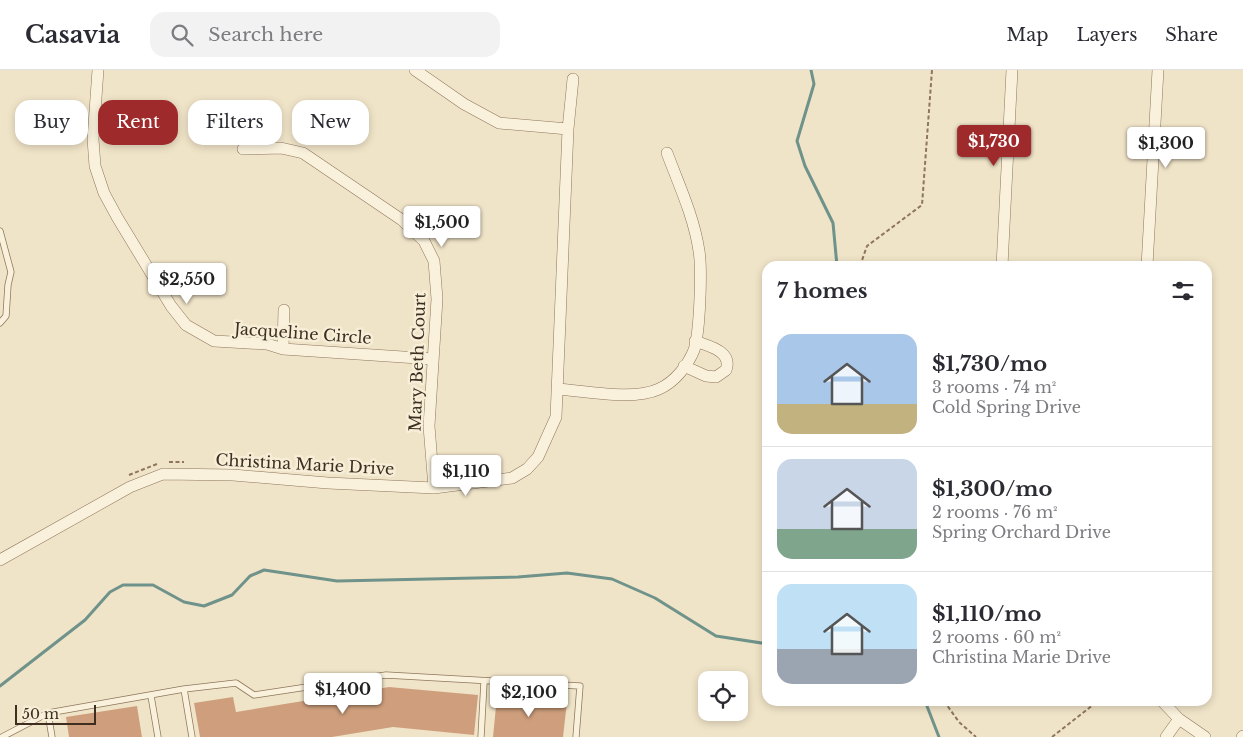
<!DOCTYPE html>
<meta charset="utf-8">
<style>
body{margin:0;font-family:"Libre Baskerville",serif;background:#f2f2f3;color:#2b2b33;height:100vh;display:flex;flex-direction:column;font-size:19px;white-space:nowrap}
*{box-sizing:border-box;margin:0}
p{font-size:16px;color:#7c7c81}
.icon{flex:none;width:28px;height:28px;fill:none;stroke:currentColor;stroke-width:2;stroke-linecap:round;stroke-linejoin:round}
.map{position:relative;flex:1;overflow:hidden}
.sheet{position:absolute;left:762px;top:191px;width:450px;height:445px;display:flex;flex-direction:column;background:#fff;border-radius:15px;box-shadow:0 2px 8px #0003}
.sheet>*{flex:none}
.top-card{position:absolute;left:15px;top:30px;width:475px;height:45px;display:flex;gap:10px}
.controls{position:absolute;left:698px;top:601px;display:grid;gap:10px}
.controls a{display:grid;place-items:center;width:50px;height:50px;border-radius:10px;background:#fff;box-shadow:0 2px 8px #0003;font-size:25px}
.scale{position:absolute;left:15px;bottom:12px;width:81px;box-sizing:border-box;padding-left:5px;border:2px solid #3d2e20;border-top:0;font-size:14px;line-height:18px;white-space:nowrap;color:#3d2e20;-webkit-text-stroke:4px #f7eed8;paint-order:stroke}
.price{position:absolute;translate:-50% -42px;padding:0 11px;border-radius:5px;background:#fff;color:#222;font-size:16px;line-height:32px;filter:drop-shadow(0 1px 2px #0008)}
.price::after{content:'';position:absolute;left:50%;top:30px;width:15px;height:11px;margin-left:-8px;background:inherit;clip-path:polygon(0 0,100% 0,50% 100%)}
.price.active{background:#9e2a2b;color:#fff}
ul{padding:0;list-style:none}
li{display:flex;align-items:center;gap:15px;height:125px;padding:0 15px}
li+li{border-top:1px solid #e1e1e2}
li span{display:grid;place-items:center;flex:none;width:140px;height:100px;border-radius:15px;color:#555}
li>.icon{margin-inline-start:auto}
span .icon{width:60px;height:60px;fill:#fffc;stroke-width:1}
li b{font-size:21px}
h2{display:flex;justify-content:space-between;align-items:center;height:60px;padding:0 15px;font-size:21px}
.pill{padding:0 18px;border-radius:15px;background:#fff;box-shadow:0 2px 8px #0003;font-size:18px;line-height:45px}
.pill.active{background:#9e2a2b;color:#fff}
header{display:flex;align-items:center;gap:30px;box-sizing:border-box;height:70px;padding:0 25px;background:#fff;border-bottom:1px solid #e1e1e2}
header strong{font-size:24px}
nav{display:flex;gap:28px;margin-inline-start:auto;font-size:18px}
.search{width:350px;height:45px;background:#f2f2f3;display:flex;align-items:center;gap:12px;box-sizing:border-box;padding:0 18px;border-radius:15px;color:#7c7c81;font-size:19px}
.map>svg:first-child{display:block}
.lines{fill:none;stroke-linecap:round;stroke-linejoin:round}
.stream{stroke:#6f938a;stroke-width:3}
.building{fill:#cf9f7d}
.lane-casing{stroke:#8d765c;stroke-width:7}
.street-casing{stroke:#8d765c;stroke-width:12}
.path{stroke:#8d765c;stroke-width:2;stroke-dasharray:4 2.5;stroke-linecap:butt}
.lane{stroke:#faf1dc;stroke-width:5.5}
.street{stroke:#faf1dc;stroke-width:11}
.labels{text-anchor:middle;stroke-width:5;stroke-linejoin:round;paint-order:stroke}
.street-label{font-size:16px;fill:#3d2e20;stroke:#f7eed8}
</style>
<header>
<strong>Casavia</strong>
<div class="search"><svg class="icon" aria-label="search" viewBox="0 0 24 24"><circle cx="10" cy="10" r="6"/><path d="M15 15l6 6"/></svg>Search here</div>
<nav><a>Map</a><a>Layers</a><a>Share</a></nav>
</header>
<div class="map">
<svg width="1243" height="667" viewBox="0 0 1243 667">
<rect width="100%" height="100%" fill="#f0e4c8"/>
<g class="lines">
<!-- stream -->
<path class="stream" d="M 811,0 L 814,14 L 797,71 L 805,96 L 833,153 L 837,196
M 0,616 L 85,550 L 110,522 L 123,515 L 153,515 L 184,532 L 204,536 L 232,525 L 250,506 L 264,500 L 337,511 L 518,507 L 567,503 L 612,509 L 655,528 L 716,566 L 768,574
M 925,631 L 939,667"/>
</g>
<!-- building -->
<path class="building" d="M 389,617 L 478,625 L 474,665 L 393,657 L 332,667 L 200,667 L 194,633 L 233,627 L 236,642 Z
M 497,626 L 567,632 L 563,667 L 493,667 Z
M 137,636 L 142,667 L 69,667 L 66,647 Z"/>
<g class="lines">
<defs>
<path id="lane" d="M 0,161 L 11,202 L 8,215 L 6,246 L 0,253
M 184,619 L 192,667
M 151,626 L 158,667
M 48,643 L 52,667
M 2,667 L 48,643 L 184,619 L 236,613 L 254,625 L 386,605 L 580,616 L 576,667
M 481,667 L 484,612"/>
<path id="street" d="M 98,0 L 93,69 L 95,96 L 104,123 L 117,147 L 171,236 L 186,255 L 214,271 L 267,274 L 283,279 L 433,289
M 415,0 L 464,34 L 499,53 L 568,59
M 243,79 L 281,78 L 303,83 L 402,150 L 424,171 L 434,191 L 437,229 L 429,356 L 434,418
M 1002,196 L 1012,0
M 1147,196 L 1158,0
M 283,279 L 284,240
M 684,296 L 706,306 L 716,307 L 726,300 C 733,281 708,276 695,271
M 557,319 C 586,321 633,331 659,319 C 675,312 688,295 694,280 C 700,262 702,199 699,181 C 694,147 679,115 667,83
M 0,490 L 130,417 L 163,404 L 233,405 L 328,413 L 434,418 L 512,408 L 527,399 L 538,387 L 556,347 L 568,59 L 573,9
M 1162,631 L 1179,649 L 1205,667
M 1166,667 L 1179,649
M 1242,667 L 1243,666"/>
</defs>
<!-- lane casing -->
<use href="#lane" class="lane-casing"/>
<!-- street casing -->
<use href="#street" class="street-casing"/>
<!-- path -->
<path class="path" d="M 860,196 L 867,176 L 922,135 L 932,0
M 169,392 L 184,392
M 129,405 L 157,394
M 944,631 L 959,652 L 976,667
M 1052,667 L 1098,631"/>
<!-- lane -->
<use href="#lane" class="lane"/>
<!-- street -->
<use href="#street" class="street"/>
</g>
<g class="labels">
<!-- street labels -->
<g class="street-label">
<text transform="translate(303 263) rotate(4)" y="6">Jacqueline Circle</text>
<text transform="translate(417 292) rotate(-88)" y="6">Mary Beth Court</text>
<text transform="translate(305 394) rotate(3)" y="6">Christina Marie Drive</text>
</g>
</g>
</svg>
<div class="controls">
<a><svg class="icon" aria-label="locate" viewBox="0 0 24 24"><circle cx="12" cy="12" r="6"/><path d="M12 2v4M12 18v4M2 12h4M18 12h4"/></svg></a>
</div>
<div class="scale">50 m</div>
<b class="price active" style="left:994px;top:97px">$1,730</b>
<b class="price" style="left:1166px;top:99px">$1,300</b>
<b class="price" style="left:442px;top:178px">$1,500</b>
<b class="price" style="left:187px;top:235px">$2,550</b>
<b class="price" style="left:466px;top:427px">$1,110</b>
<b class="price" style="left:343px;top:645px">$1,400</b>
<b class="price" style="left:529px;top:648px">$2,100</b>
<div class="top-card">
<a class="pill">Buy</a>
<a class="pill active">Rent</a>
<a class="pill">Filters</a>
<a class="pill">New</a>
</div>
<section class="sheet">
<h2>7 homes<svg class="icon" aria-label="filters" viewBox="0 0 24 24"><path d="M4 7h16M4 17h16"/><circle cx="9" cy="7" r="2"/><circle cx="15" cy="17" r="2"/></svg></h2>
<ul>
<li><span style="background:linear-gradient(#a9c7e8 70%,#c2b280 0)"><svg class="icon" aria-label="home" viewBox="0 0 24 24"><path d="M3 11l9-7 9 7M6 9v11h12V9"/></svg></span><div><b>$1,730/mo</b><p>3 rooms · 74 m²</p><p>Cold Spring Drive</p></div></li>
<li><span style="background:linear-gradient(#c9d6e8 70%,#7fa58c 0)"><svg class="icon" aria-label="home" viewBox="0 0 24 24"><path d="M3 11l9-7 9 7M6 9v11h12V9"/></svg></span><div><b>$1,300/mo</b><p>2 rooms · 76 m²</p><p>Spring Orchard Drive</p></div></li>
<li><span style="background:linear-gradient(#bfe0f5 65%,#9aa5b1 0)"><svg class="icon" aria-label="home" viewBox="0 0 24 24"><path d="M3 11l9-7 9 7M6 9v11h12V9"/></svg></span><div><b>$1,110/mo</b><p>2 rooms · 60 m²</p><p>Christina Marie Drive</p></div></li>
</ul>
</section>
</div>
